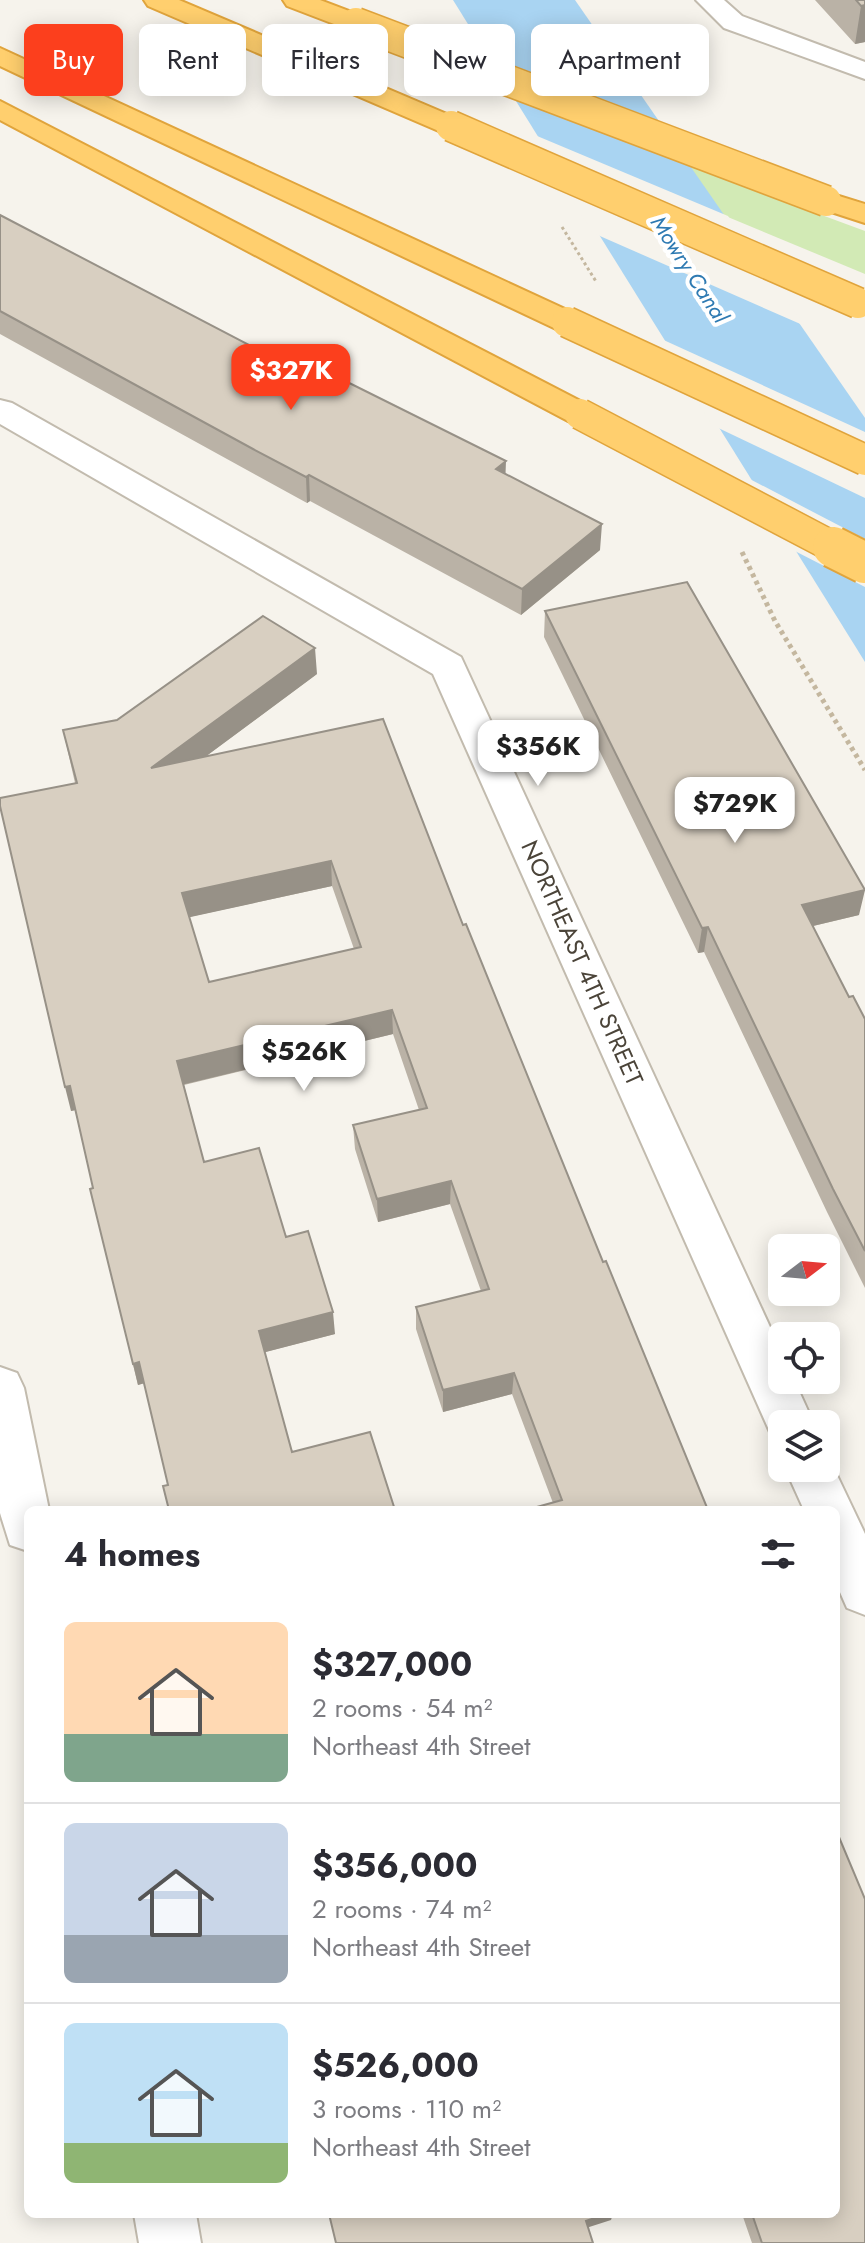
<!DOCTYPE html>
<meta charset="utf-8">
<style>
body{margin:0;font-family:Jost,sans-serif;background:#f7f7f7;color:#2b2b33;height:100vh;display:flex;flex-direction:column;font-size:30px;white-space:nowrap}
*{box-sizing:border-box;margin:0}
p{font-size:26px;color:#7c7c81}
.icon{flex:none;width:44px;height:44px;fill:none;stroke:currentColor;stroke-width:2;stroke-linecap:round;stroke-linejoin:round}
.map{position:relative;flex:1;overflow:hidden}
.panel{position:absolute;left:24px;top:1506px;width:816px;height:712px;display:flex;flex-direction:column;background:#fff;border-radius:12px;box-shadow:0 4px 20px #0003}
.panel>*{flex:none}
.hud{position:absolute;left:24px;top:24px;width:818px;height:72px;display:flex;gap:16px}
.needle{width:52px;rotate:74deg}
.buttons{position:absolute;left:768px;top:1234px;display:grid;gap:16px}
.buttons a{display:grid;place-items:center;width:72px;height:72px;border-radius:12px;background:#fff;box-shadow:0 4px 20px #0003;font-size:40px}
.price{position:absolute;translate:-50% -68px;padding:0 18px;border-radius:16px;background:#fff;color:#222;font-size:26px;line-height:52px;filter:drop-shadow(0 2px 4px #0008)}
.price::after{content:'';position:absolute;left:50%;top:48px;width:24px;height:18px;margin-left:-12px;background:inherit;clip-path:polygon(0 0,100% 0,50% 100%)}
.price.selected{background:#fc3f1d;color:#fff}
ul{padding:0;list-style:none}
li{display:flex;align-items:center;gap:24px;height:200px;padding:0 40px}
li+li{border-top:2px solid #e1e1e2}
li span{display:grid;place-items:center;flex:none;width:224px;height:160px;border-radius:12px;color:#555}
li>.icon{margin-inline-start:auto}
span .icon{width:96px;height:96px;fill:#fffc;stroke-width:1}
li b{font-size:34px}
h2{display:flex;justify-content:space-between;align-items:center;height:96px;padding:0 40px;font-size:34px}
.tag{padding:0 28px;border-radius:12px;background:#fff;box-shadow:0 4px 20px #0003;font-size:28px;line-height:72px}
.tag.selected{background:#fc3f1d;color:#fff}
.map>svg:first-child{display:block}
.green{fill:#d2eab5}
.water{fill:#a9d4f2}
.pier{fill:#f6f3ec}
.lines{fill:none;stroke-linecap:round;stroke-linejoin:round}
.minor-casing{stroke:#c2bbae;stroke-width:4}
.highway-casing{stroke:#e0a43c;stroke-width:4}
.path-far1{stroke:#c4b79f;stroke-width:3;stroke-dasharray:3 3;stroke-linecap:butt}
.path{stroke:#c4b79f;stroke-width:5;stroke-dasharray:4 4;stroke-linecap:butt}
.minor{fill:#fff;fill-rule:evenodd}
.highway{fill:#ffcf6e;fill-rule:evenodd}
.highway-bridge-far1-casing{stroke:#e0a43c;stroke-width:33;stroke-linecap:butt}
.highway-bridge-casing{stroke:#e0a43c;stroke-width:44;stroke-linecap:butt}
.highway-bridge-far1{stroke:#ffcf6e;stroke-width:30}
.highway-bridge{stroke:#ffcf6e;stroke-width:40}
.wall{fill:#bab2a6;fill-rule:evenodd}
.shaded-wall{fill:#979187}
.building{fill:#d8cfc1;stroke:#979187;stroke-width:2;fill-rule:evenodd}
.labels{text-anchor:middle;stroke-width:8;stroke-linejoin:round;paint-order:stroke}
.far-water-label{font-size:22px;font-style:italic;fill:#2e7ab2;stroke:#fff}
.street-label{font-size:24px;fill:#4b4439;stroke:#fff}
</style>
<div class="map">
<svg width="865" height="2243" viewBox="0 0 865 2243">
<rect width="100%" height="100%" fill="#f6f3ec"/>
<!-- green -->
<path class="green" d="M 689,166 L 865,231 L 865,274 L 723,215 Z"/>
<!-- water -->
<path class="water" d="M 453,0 L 575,0 L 865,418 L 865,662 Z"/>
<!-- pier -->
<path class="pier" d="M 530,133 L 728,216 L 805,326 L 593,233 Z
M 657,337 L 865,432 L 865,498 L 712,425 Z
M 744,476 L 865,539 L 865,587 L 789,548 Z"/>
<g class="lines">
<defs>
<path id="minor" d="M 696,0 L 724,0 L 742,16 L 865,62 L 865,79 L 724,28 Z
M 0,400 L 12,403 L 461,657 L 782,1353 L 782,1380 L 794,1380 L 814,1424 L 782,1424 L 782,1443 L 773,1439 L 433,674 L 0,424 Z
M 0,1367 L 17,1373 L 24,1388 L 49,1510 L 28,1510 L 28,1551 L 10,1545 L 0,1513 Z
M 826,1452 L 865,1534 L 865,1615 L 847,1608 L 836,1583 L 836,1510 L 804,1510 L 785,1468 L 826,1468 Z
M 134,2214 L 196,2214 L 201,2243 L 139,2243 Z"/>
<path id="highway" d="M 144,0 L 179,0 L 461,120 L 465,126 L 461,132 L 451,134 L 441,132 L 148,6 Z
M 283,0 L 320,0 L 365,17 L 369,23 L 365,29 L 347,29 L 287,6 Z
M 0,48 L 578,315 L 583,322 L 578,329 L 567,331 L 556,329 L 0,66 Z
M 0,101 L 592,407 L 596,414 L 592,421 L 580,424 L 568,421 L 0,120 Z
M 826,192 L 865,204 L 865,223 L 816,207 L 811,201 L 816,195 Z"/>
</defs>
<!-- minor casing -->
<use href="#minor" class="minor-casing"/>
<!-- highway casing -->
<use href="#highway" class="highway-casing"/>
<!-- path-far1 -->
<path class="path-far1" d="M 562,227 L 597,283"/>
<!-- path -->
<path class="path" d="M 742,552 L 775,621 L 865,770"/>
<!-- minor -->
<use href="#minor" class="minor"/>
<!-- highway -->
<use href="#highway" class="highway"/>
<defs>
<path id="highway-bridge-far1" d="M 356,23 L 826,201
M 451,126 L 858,303
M 567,322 L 865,460
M 580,414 L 837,549"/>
<path id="highway-bridge" d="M 833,547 L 865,563"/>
</defs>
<!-- highway-bridge-far1 casing -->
<use href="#highway-bridge-far1" class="highway-bridge-far1-casing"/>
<!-- highway-bridge casing -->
<use href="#highway-bridge" class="highway-bridge-casing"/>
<!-- highway-bridge-far1 -->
<use href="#highway-bridge-far1" class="highway-bridge-far1"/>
<!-- highway-bridge -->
<use href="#highway-bridge" class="highway-bridge"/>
</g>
<!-- wall -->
<path class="wall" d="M 815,0 L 865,0 L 865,42 L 855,44 Z
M 0,215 L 272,357 L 505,474 L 600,550 L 521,615 L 310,501 L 307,503 L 256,475 L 0,334 Z
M 545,611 L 859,915 L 813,926 L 849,997 L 865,1019 L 865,1288 L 827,1212 L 704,952 L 698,953 L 544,637 Z
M 317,674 L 205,757 L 463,925 L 603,1262 L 708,1510 L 553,1503 L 512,1394 L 443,1412 L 416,1329 L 416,1307 L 481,1291 L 450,1204 L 378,1222 L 355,1149 L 353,1125 L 419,1110 L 393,1034 L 184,1085 L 204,1162 L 286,1237 L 335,1334 L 265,1352 L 168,1485 L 144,1383 L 138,1385 L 90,1189 L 93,1188 L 75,1110 L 71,1111 L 75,783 L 63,730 L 117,720 ZM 332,886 L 354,949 L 209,982 L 189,917 Z
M 742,2214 L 836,2214 L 865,2243 L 752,2243 Z"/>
<!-- shaded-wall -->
<path class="shaded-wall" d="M 865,5 L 865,42 L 855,44 L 861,6 Z
M 506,461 L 505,487 L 496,469 Z
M 309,475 L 310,501 L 307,503 L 306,477 Z
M 602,524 L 600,550 L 521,615 L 522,589 Z
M 315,648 L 317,674 L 155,794 L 151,768 Z
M 331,861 L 332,886 L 186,918 L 182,893 Z
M 865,890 L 859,915 L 796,930 L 802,905 Z
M 708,927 L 704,952 L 698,953 L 702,928 Z
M 392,1010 L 393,1034 L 181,1085 L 177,1061 Z
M 70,1086 L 76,1110 L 71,1111 L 65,1087 Z
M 451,1181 L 450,1204 L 378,1222 L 377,1199 Z
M 333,1312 L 335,1334 L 262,1353 L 259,1331 Z
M 139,1362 L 145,1383 L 138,1385 L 133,1364 Z
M 514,1373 L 512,1394 L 443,1412 L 443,1390 Z
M 607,2214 L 613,2214 L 611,2220 L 583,2229 L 586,2221 Z"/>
<!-- building -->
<path class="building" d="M 856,0 L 865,0 L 865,5 L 861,6 Z
M 0,215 L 272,357 L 283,350 L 506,461 L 496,469 L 602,524 L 522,589 L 309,475 L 306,477 L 253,449 L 0,311 Z
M 687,582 L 865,890 L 802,905 L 849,997 L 853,996 L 865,1019 L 865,1251 L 833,1189 L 708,927 L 702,928 L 545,611 Z
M 263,616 L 315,648 L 151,768 L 383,719 L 463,925 L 466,924 L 603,1262 L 606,1261 L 708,1510 L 526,1510 L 562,1500 L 514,1373 L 443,1390 L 416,1307 L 489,1289 L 451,1181 L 377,1199 L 353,1125 L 427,1108 L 392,1010 L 177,1061 L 204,1162 L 259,1148 L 286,1237 L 308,1231 L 333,1312 L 259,1331 L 292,1452 L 370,1432 L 395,1510 L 169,1510 L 163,1486 L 168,1485 L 139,1362 L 133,1364 L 90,1189 L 93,1188 L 70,1086 L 65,1087 L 0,806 L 0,798 L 77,783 L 63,730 L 117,720 ZM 331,861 L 361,947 L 209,982 L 182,893 Z
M 836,1830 L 865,1899 L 865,2243 L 762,2243 L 752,2214 L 836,2214 Z
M 329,2214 L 607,2214 L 586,2221 L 593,2243 L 336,2243 Z"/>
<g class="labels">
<!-- far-water labels -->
<g class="far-water-label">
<text transform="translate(690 269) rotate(57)" y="8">Mowry Canal</text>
</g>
<!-- street labels -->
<g class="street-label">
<text transform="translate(582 963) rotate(66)" y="8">NORTHEAST 4TH STREET</text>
</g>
</g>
</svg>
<div class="buttons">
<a><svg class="needle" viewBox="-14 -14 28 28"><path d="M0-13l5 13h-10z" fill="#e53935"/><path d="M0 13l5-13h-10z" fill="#7c7c81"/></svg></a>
<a><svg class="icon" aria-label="locate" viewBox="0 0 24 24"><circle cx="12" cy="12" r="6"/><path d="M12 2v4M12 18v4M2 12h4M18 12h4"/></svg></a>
<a><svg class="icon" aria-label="layers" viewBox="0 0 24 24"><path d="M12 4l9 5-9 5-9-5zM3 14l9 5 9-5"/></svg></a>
</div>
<b class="price selected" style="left:291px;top:412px">$327K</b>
<b class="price" style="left:538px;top:788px">$356K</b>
<b class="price" style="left:735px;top:845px">$729K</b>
<b class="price" style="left:304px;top:1093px">$526K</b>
<div class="hud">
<a class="tag selected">Buy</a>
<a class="tag">Rent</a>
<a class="tag">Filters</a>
<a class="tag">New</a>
<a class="tag">Apartment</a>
</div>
<section class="panel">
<h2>4 homes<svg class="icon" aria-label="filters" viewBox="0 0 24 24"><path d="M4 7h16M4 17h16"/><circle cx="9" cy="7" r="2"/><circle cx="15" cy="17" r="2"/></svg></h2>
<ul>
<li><span style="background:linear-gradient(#ffd9b3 70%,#7fa58c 0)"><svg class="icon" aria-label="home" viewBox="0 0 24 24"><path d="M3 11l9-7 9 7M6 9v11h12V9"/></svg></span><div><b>$327,000</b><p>2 rooms · 54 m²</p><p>Northeast 4th Street</p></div></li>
<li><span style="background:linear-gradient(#c9d6e8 70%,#9aa5b1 0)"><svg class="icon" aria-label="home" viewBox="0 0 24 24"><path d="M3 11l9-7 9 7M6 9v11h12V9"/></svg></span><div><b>$356,000</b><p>2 rooms · 74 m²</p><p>Northeast 4th Street</p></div></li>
<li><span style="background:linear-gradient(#bfe0f5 75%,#8fb573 0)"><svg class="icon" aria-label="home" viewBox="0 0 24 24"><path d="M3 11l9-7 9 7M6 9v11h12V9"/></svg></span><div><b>$526,000</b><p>3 rooms · 110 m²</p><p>Northeast 4th Street</p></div></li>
</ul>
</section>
</div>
